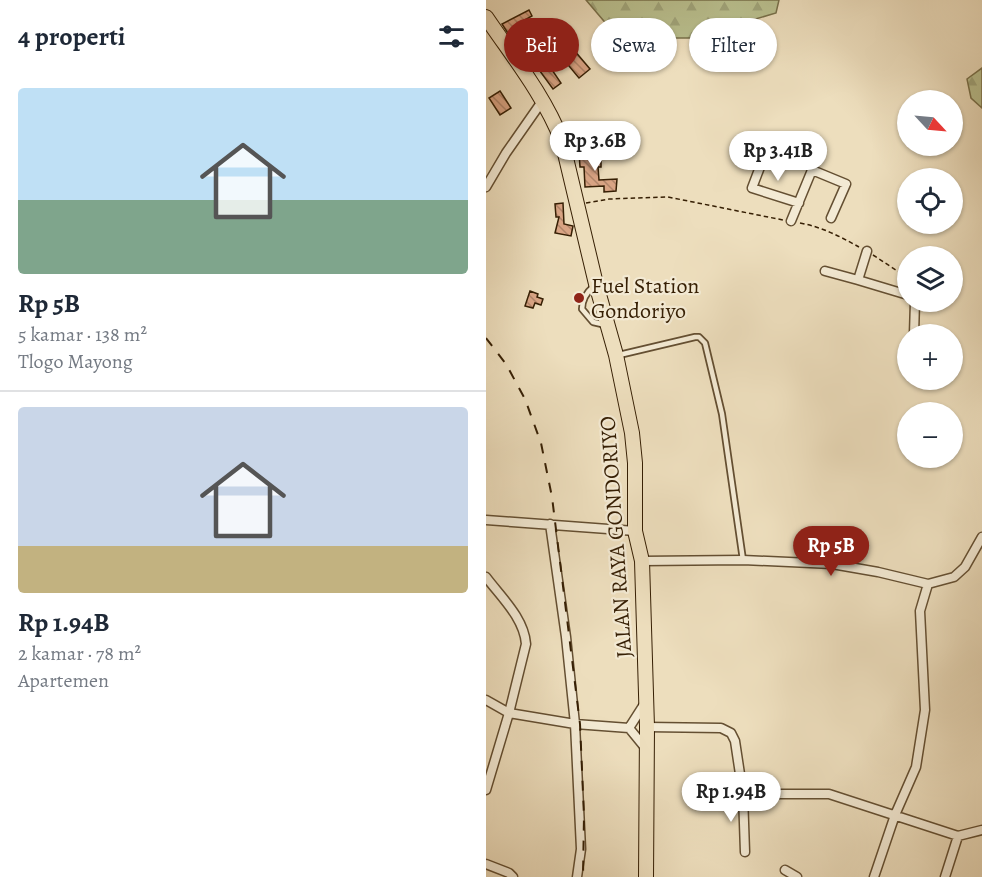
<!DOCTYPE html>
<html lang="id">
<meta charset="utf-8">
<style>
body{margin:0;font-family:Alegreya,serif;background:#f2f2f3;color:#1f2937;height:100vh;display:flex;flex-direction:column;font-size:22px;white-space:nowrap}
*{box-sizing:border-box;margin:0}
p{font-size:20px;color:#747a83}
.icon{flex:none;width:33px;height:33px;fill:none;stroke:currentColor;stroke-width:2;stroke-linecap:round;stroke-linejoin:round}
.map{position:relative;flex:1;overflow:hidden}
.panel{display:flex;flex-direction:column;background:#fff;width:486px}
.panel>*{flex:none}
.banner{position:absolute;left:18px;top:18px;width:387px;height:54px;display:flex;gap:12px}
.needle{width:39px;rotate:116deg}
.buttons{position:absolute;left:411px;top:90px;display:grid;gap:12px}
.buttons a{display:grid;place-items:center;width:66px;height:66px;border-radius:50%;background:#fff;box-shadow:0 2px 4px #0004;font-size:30px}
.price{position:absolute;translate:-50% -51px;padding:0 14px;border-radius:21px;background:#fff;color:#222;font-size:20px;line-height:39px;filter:drop-shadow(0 2px 3px #0008)}
.price::after{content:'';position:absolute;left:50%;top:36px;width:18px;height:14px;margin-left:-9px;background:inherit;clip-path:polygon(0 0,100% 0,50% 100%)}
.price.active{background:#8f2418;color:#fff}
ul{padding:0;list-style:none}
li{display:grid;align-content:center;gap:12px;height:318px;padding:0 18px}
li+li{border-top:2px solid #e0e1e3}
li span{display:grid;place-items:center;height:186px;border-radius:6px;color:#555}
li>.icon{margin-inline-start:auto}
span .icon{width:108px;height:108px;fill:#fffc;stroke-width:1}
li b{font-size:26px}
h2{display:flex;justify-content:space-between;align-items:center;height:72px;padding:0 18px;font-size:26px}
.tag{padding:0 21px;border-radius:27px;background:#fff;box-shadow:0 2px 4px #0004;font-size:21px;line-height:54px}
.tag.active{background:#8f2418;color:#fff}
main{display:flex;flex:1;min-height:0}
.map>svg:first-child{display:block}
.forest{fill:url(#forest-firs);stroke:#78704a;stroke-width:1.5}
.building{fill:url(#building-back-hatch);stroke:#361f04;stroke-width:1.5}
.lines{fill:none;stroke-linecap:round;stroke-linejoin:round}
.service-casing{stroke:#644f32;stroke-width:8}
.minor-casing{stroke:#644f32;stroke-width:11}
.trunk-casing{stroke:#361f04;stroke-width:16}
.path{stroke:#361f04;stroke-width:1.5;stroke-dasharray:4.5 3;stroke-linecap:butt}
.service{stroke:#f3ead4;stroke-width:4.5}
.minor{stroke:#f3ead4;stroke-width:8}
.trunk{stroke:#eddebd;stroke-width:14}
.rail{stroke:#361f04;stroke-width:2;stroke-dasharray:10 10;stroke-linecap:butt}
.poi-dot{fill:#8f2418;stroke:#f3ead4;stroke-width:2}
.labels{text-anchor:middle;stroke-width:4.5;stroke-linejoin:round;paint-order:stroke}
.poi-label{font-size:22px;fill:#361f04;stroke:#f3ead4;text-anchor:start}
.street-label{font-size:22px;fill:#361f04;stroke:#f3ead4}
</style>
<main>
<section class="panel">
<h2>4 properti<svg class="icon" aria-label="filters" viewBox="0 0 24 24"><path d="M4 7h16M4 17h16"/><circle cx="9" cy="7" r="2"/><circle cx="15" cy="17" r="2"/></svg></h2>
<ul>
<li><span style="background:linear-gradient(#bfe0f5 60%,#7fa58c 0)"><svg class="icon" aria-label="home" viewBox="0 0 24 24"><path d="M3 11l9-7 9 7M6 9v11h12V9"/></svg></span><div><b>Rp 5B</b><p>5 kamar · 138 m²</p><p>Tlogo Mayong</p></div></li>
<li><span style="background:linear-gradient(#c9d6e8 75%,#c2b280 0)"><svg class="icon" aria-label="home" viewBox="0 0 24 24"><path d="M3 11l9-7 9 7M6 9v11h12V9"/></svg></span><div><b>Rp 1.94B</b><p>2 kamar · 78 m²</p><p>Apartemen</p></div></li>
</ul>
</section>
<div class="map">
<svg width="496" height="877" viewBox="0 0 496 877">
<defs>
<pattern id="forest-firs" width="22" height="20" patternUnits="userSpaceOnUse" patternTransform="scale(1.5)"><rect width="22" height="20" fill="#bac190"/><path d="M5 1l3.5 6h-7zM16 11l3.5 6h-7z" fill="#a0a57b"/></pattern>
<pattern id="building-back-hatch" width="6" height="6" patternUnits="userSpaceOnUse" patternTransform="scale(1.5)"><rect width="6" height="6" fill="#d9a484"/><path d="M-1 5l2 2M0 0l6 6M5-1l2 2" fill="none" stroke="#b1856a"/></pattern>
</defs>
<rect width="100%" height="100%" fill="#eddebd"/>
<filter id="stains"><feTurbulence type="fractalNoise" baseFrequency=".00333" numOctaves="4"/><feColorMatrix values="0 0 0 0 .2 0 0 0 0 .09 0 0 0 0 .02 0 0 0 .5 -.17"/></filter>
<radialGradient id="worn" r=".72"><stop offset=".6" stop-color="#630" stop-opacity="0"/><stop offset="1" stop-color="#630" stop-opacity=".3"/></radialGradient>
<!-- forest -->
<path class="forest" d="M 100,0 L 293,0 L 290,13 L 205,38 L 158,38 L 123,27 Z
M 496,68 L 496,108 L 485,98 L 481,79 Z"/>
<!-- building -->
<path class="building" d="M 43,10 L 46,16 L 35,22 L 40,30 L 25,38 L 16,24 Z
M 82,43 L 104,69 L 93,78 L 78,60 L 66,70 L 75,83 L 67,89 L 48,63 L 56,57 L 57,59 L 67,51 L 69,54 Z
M 14,91 L 25,108 L 14,115 L 3,98 Z
M 93,152 L 115,152 L 115,167 L 112,167 L 113,180 L 131,179 L 130,191 L 118,192 L 118,186 L 99,187 L 98,167 L 94,167 Z
M 77,203 L 78,224 L 87,226 L 85,236 L 69,233 L 73,217 L 70,217 L 69,204 Z
M 44,291 L 52,294 L 51,297 L 57,299 L 55,305 L 49,303 L 47,308 L 39,306 Z"/>
<g class="lines">
<defs>
<path id="service" d="M 108,286 C 101,292 96,299 96,309 L 107,322 L 120,325
M 133,355 L 209,337 L 213,337 L 219,343 L 236,414 L 257,560"/>
<path id="minor" d="M 277,159 L 266,188 L 313,203
M 0,187 L 20,153 L 57,100
M 305,221 L 326,170 L 360,184 L 345,218
M 339,271 L 372,280 L 381,251
M 372,280 L 422,295
M 428,334 L 429,302
M 0,520 L 149,531
M 64,524 L 80,637 L 89,724 L 95,849 L 91,877
M 156,561 L 257,560 L 346,564 L 392,572 L 442,584 L 468,577 L 479,567 L 496,537
M 0,577 C 15,597 38,618 40,644 L 23,713 L 0,790
M 0,700 L 23,713 L 89,724 L 143,728
M 161,727 L 235,728 L 245,733 L 249,741 L 257,794 L 343,794 L 472,836 L 496,830
M 143,728 L 159,703
M 143,728 L 161,750
M 257,794 L 259,852
M 0,864 L 23,873 L 27,877
M 299,870 L 311,877
M 388,877 L 409,815 L 430,767 L 439,710 L 434,611 L 442,584
M 459,877 L 472,836"/>
<path id="trunk" d="M 0,17 C 27,57 58,95 76,141 L 110,284 L 130,355 L 146,433 L 149,463 L 149,531 L 156,561 L 161,727 L 160,877"/>
</defs>
<!-- service casing -->
<use href="#service" class="service-casing"/>
<!-- minor casing -->
<use href="#minor" class="minor-casing"/>
<!-- trunk casing -->
<use href="#trunk" class="trunk-casing"/>
<!-- path -->
<path class="path" d="M 100,203 L 123,199 L 182,197 L 297,220
M 314,223 C 336,227 353,236 373,247
M 387,255 L 422,278"/>
<!-- service -->
<use href="#service" class="service"/>
<!-- minor -->
<use href="#minor" class="minor"/>
<!-- trunk -->
<use href="#trunk" class="trunk"/>
<!-- rail -->
<path class="rail" d="M 0,338 L 20,364 L 39,399 L 55,443 L 66,497 L 94,724 L 98,816 L 97,877"/>
</g>
<!-- markers -->
<circle class="poi-dot" cx="93" cy="298" r="6"/>
<g class="labels">
<!-- poi labels -->
<g class="poi-label">
<text x="105" y="293">Fuel Station<tspan x="105" dy="25">Gondoriyo</tspan></text>
</g>
<!-- street labels -->
<g class="street-label">
<text transform="translate(129 537) rotate(-94)" y="8">JALAN RAYA GONDORIYO</text>
</g>
</g>
<rect width="100%" height="100%" filter="url(#stains)"/>
<rect width="100%" height="100%" fill="url(#worn)"/>
</svg>
<div class="buttons">
<a><svg class="needle" viewBox="-14 -14 28 28"><path d="M0-13l5 13h-10z" fill="#e53935"/><path d="M0 13l5-13h-10z" fill="#747a83"/></svg></a>
<a><svg class="icon" aria-label="locate" viewBox="0 0 24 24"><circle cx="12" cy="12" r="6"/><path d="M12 2v4M12 18v4M2 12h4M18 12h4"/></svg></a>
<a><svg class="icon" aria-label="layers" viewBox="0 0 24 24"><path d="M12 4l9 5-9 5-9-5zM3 14l9 5 9-5"/></svg></a>
<a>+</a>
<a>−</a>
</div>
<b class="price" style="left:109px;top:172px">Rp 3.6B</b>
<b class="price" style="left:292px;top:182px">Rp 3.41B</b>
<b class="price active" style="left:345px;top:577px">Rp 5B</b>
<b class="price" style="left:245px;top:823px">Rp 1.94B</b>
<div class="banner">
<a class="tag active">Beli</a>
<a class="tag">Sewa</a>
<a class="tag">Filter</a>
</div>
</div>
</main>
